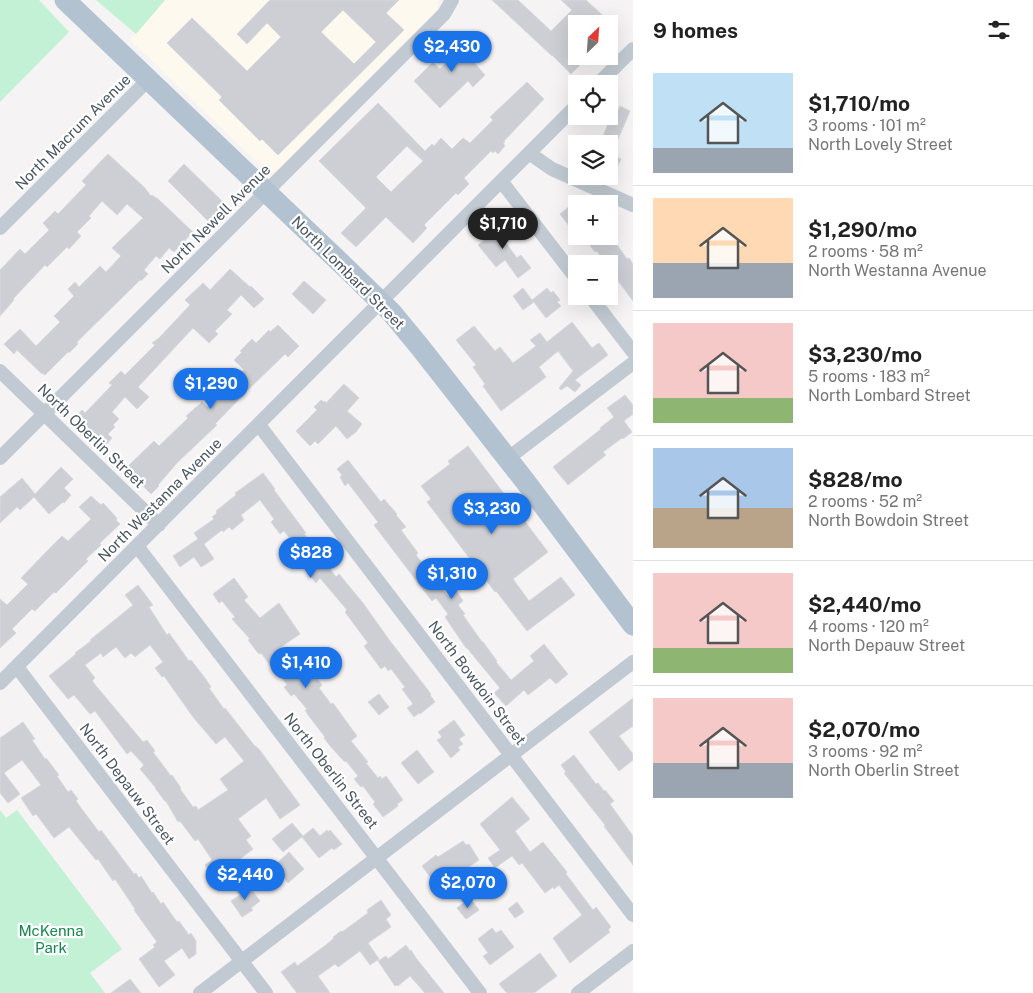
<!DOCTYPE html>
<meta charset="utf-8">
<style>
body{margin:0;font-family:"Public Sans",sans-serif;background:#f2f2f2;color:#222;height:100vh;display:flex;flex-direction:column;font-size:19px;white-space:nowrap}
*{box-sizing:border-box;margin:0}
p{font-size:16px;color:#767676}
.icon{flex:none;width:28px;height:28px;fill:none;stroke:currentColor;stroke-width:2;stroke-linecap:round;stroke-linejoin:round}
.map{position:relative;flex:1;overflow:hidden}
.drawer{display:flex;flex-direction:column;background:#fff;width:400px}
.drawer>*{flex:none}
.needle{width:32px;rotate:25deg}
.fabs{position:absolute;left:568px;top:15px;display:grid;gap:10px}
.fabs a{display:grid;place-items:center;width:50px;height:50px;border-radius:0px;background:#fff;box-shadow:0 5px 20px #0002;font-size:25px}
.price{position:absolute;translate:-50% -42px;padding:0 11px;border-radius:18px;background:#1a73e8;color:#fff;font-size:16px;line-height:32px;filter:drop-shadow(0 1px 2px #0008)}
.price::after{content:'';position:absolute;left:50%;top:30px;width:15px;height:11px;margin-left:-8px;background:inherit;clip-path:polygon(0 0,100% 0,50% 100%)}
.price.on{background:#222;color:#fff}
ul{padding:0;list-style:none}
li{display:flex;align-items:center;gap:15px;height:125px;padding:0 20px}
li+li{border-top:1px solid #e0e0e0}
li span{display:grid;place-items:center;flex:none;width:140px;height:100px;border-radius:0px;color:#555}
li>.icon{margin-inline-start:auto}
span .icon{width:60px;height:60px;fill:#fffc;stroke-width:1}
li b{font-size:21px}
h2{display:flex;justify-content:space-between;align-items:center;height:60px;padding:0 20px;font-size:21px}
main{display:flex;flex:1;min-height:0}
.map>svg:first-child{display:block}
.commercial{fill:#fdf9ef}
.green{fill:#c3f1d5}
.building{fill:#cdcfd5;stroke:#d7d9de;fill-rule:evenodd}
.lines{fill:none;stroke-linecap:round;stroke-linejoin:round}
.minor{stroke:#c1cad2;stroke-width:14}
.primary{stroke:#b3c2d1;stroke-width:21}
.labels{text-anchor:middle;stroke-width:4.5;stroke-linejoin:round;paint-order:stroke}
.street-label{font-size:15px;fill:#4a5661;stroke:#fff}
.park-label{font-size:15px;fill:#17864f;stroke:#fff}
</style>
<main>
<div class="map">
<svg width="633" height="993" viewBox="0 0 633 993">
<rect width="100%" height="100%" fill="#f5f3f3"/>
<!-- commercial -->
<path class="commercial" d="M 165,0 L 438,0 L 437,10 L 277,171 L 270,173 L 263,168 L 130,40 Z"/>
<!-- green -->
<path class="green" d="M 0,0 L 39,0 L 69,32 L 0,102 Z
M 96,0 L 165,0 L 136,34 Z
M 0,810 L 6,818 L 17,810 L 122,949 L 90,973 L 105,993 L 0,993 Z"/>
<!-- building -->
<path class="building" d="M 270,0 L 399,0 L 386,13 L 404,30 L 278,155 L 262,139 L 260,141 L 219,100 L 222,97 L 167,43 L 192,18 L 247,71 L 281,37 L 267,23 L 247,44 L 237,34 ZM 343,10 L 376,42 L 354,64 L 321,32 Z
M 492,0 L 518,0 L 551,31 L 572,10 L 561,0 L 586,0 L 612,24 L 576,24 L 576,56 L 589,56 L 571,74 L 552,55 L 552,56 Z
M 465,33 L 474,41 L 472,43 L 480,50 L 471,59 L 485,75 L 473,87 L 468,81 L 440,108 L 414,81 L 433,62 L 440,69 L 457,51 L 452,46 Z
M 527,82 L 544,99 L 504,141 L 505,142 L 503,143 L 505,146 L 498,154 L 495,151 L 493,153 L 491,151 L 464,178 L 469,184 L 458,195 L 456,193 L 424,225 L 427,228 L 413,243 L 386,217 L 356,247 L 341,233 L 366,208 L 319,161 L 378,103 L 425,151 L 432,144 L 434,146 L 441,138 L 452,149 L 463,138 L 470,143 L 493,120 L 490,117 ZM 407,146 L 423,161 L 391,192 L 376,177 Z
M 620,106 L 630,111 L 616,144 L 600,144 L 613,111 L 617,113 Z
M 609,153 L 621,159 L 609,185 Z
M 108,154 L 144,187 L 151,196 L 152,195 L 156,198 L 157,198 L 193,232 L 174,252 L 169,248 L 160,259 L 156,256 L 144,270 L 148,274 L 141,281 L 140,280 L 77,342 L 78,344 L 69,353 L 68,352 L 45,375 L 42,373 L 42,374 L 17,350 L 14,354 L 4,344 L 20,329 L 36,346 L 60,322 L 54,316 L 74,296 L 68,289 L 75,282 L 79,287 L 100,266 L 106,272 L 121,256 L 112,248 L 143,218 L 127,204 L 117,215 L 102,201 L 89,216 L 91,218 L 77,232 L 81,236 L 69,249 L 67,247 L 47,267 L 45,265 L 13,299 L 14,300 L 0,316 L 0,270 L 20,249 L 25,254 L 49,230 L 43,223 L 55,211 L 58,214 L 86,185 L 82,181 Z
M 184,164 L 225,204 L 208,221 L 168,181 Z
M 576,201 L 576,235 L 560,214 Z
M 503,222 L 514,236 L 506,243 L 517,258 L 521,255 L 531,268 L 518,278 L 505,260 L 496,267 L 478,245 L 487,238 L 484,235 L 495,227 L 496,228 Z
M 583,236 L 611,236 L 627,259 L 629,258 L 633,264 L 633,301 L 610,270 L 611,270 L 609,267 L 609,264 L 606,264 L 597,251 L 595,252 Z
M 230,269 L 250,287 L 251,286 L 264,299 L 254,308 L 241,295 L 227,310 L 232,314 L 215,331 L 218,334 L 209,343 L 193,328 L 138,387 L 149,397 L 137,409 L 125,397 L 112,412 L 119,419 L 113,425 L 115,427 L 108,434 L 112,438 L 106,445 L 76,417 L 82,410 L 85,413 L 112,385 L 109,383 L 121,371 L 125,375 L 155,345 L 152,343 L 159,338 L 190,305 L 185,300 L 203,283 L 210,290 Z
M 304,281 L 326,300 L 313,314 L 292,294 Z
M 523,288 L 532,300 L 547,288 L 551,293 L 553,291 L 560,300 L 557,302 L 561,306 L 546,318 L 534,302 L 523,310 L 513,296 Z
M 572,322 L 592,348 L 599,343 L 608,355 L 575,380 L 581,385 L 575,392 L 567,386 L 561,390 L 559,388 L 573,371 L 558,351 L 539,367 L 546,377 L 501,411 L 483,386 L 485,384 L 473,367 L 476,365 L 456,340 L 474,326 L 495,351 L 500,347 L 513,363 L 536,346 L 530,340 L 540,333 L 547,342 Z
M 278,325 L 299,346 L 288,357 L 285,354 L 246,392 L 215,424 L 217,425 L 177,463 L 158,485 L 159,486 L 151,494 L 126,468 L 154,441 L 159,446 L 188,418 L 186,416 L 202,402 L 207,407 L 244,370 L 234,360 L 242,352 L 240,351 L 252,339 L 256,343 L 269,330 L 270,332 Z
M 344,384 L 359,398 L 347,411 L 362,424 L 356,432 L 347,439 L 336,426 L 318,444 L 315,441 L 310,446 L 296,431 L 317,410 L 314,407 L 321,400 L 324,402 L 325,401 L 326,403 Z
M 625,395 L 633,405 L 633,414 L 624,421 L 632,432 L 623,439 L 622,438 L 603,452 L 606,455 L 568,485 L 553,467 L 601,429 L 600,428 L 614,417 L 607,408 Z
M 468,446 L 548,552 L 513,579 L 529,601 L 561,577 L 575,595 L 527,631 L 496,591 L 495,592 L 427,502 L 431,499 L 421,486 L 450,464 L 448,461 Z
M 348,460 L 381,502 L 384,499 L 397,514 L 396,515 L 406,527 L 401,530 L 418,553 L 416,555 L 448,596 L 456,590 L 463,601 L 458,605 L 465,614 L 463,615 L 482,642 L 483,642 L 497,661 L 496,662 L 511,680 L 534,661 L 530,656 L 544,644 L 568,674 L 556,684 L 550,678 L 528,695 L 524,690 L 506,706 L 494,693 L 500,688 L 467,648 L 466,648 L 445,617 L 448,614 L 436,598 L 432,601 L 428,596 L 374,525 L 378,522 L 348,483 L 345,486 L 340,477 L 342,475 L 337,469 Z
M 61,467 L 73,479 L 64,488 L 71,495 L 64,503 L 63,502 L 49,514 L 34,497 L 20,510 L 17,507 L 0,523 L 0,497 L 22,478 L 35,494 Z
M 263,473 L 275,489 L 274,490 L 306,533 L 304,534 L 323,557 L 322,558 L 336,577 L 339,574 L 363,603 L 390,641 L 431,694 L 430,695 L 435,702 L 420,714 L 419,713 L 414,717 L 407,708 L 413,704 L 402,689 L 405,687 L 391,669 L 388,671 L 385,666 L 381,669 L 364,646 L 368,643 L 345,612 L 347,610 L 320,578 L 316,583 L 307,572 L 308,571 L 293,553 L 298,549 L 284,531 L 280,534 L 271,522 L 274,519 L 260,500 L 241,515 L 244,520 L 232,530 L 229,527 L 223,532 L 222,530 L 204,544 L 214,559 L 201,567 L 194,557 L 180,567 L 173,556 L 198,539 L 194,533 L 214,519 L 212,517 L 217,513 L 216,511 L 236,495 L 235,493 Z
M 91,496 L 101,505 L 103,503 L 117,518 L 116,520 L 120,524 L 100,543 L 101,545 L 86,559 L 88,561 L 56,593 L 54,592 L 35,611 L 32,609 L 12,629 L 16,633 L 0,648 L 0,599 L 7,605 L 28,584 L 21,578 L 48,550 L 62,536 L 68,541 L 91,519 L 79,507 Z
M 234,578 L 248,597 L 244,600 L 260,618 L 279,603 L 300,634 L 281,647 L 294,665 L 302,659 L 322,685 L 319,688 L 331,704 L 333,703 L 357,736 L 351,741 L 368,762 L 366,763 L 378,778 L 380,776 L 382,779 L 386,776 L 403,800 L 397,804 L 398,806 L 383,817 L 373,804 L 375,802 L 363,786 L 361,787 L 354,779 L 358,776 L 346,761 L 345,762 L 341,758 L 331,747 L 324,738 L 325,737 L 308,715 L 305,710 L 307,709 L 294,694 L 291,696 L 284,687 L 287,685 L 276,669 L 274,670 L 272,666 L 271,667 L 262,654 L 258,653 L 248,640 L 250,639 L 232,619 L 235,617 L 222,601 L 219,603 L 213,594 Z
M 138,585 L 153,605 L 149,607 L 167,635 L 169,633 L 189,661 L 191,660 L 205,678 L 211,687 L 209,688 L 224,709 L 225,708 L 254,745 L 259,749 L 300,805 L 280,819 L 266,798 L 238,819 L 251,836 L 246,840 L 253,849 L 215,878 L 205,865 L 212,860 L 198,839 L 195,841 L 180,821 L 178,822 L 166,801 L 166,802 L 164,800 L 155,788 L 156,788 L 140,769 L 144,765 L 131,751 L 127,754 L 95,711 L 90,714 L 74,695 L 68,699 L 49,676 L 76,654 L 75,653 L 91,641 L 90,640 L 133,605 L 125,595 ZM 150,645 L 163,662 L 155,668 L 162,677 L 164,676 L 193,717 L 216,744 L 225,737 L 244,761 L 220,779 L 228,790 L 198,810 L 196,806 L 193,807 L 180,789 L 181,788 L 172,775 L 171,776 L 153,752 L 155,751 L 147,740 L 143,742 L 92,681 L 95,678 L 85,665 L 101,653 L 103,657 L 116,647 L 125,658 L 131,653 L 135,657 Z
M 379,694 L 389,707 L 379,715 L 368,702 Z
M 633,698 L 633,726 L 619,736 L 633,754 L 633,760 L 619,771 L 589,732 Z
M 454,720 L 465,735 L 459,739 L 463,744 L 458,747 L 460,750 L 451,758 L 437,740 L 442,737 L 438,732 Z
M 23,722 L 35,739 L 32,740 L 45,759 L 46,758 L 59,775 L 57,776 L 68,792 L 71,790 L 78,799 L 76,801 L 99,832 L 101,830 L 134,874 L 136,873 L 139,878 L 141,876 L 152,893 L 153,892 L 161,904 L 163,902 L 177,922 L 179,921 L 189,935 L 191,933 L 196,941 L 196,954 L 189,959 L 182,948 L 164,961 L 175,975 L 159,987 L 139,959 L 155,947 L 153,945 L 157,942 L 134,910 L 135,909 L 115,879 L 113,881 L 98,859 L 96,860 L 69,827 L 54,838 L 36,814 L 33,816 L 21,798 L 41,785 L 22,760 L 4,773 L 20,794 L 8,803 L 0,793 L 0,738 Z
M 417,750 L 434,772 L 418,784 L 401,763 Z
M 574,755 L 596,784 L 598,783 L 604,791 L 605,790 L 614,801 L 610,804 L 633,836 L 633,865 L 604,826 L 605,825 L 564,773 L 566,772 L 561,765 Z
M 512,797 L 530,819 L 515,831 L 530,852 L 543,842 L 567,872 L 566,874 L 593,910 L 596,907 L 611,927 L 608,930 L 610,932 L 570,963 L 553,938 L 582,915 L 559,885 L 554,889 L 553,887 L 545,893 L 522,863 L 519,865 L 512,856 L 495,868 L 488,858 L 500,850 L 480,824 Z
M 292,823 L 303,836 L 283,852 L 272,839 Z
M 313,828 L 320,836 L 327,830 L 328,832 L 330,830 L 342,844 L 334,850 L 332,848 L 319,858 L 302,837 Z
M 463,841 L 466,845 L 469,844 L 479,860 L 461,872 L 477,893 L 463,902 L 449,884 L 444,887 L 438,879 L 434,882 L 422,866 L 436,855 L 438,857 Z
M 289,852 L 304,869 L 288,883 L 274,866 Z
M 266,864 L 273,874 L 256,887 L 248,877 Z
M 248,885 L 260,901 L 251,908 L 253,910 L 242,917 L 231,901 L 240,895 L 237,892 Z
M 470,898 L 479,910 L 466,919 L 457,908 Z
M 381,900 L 391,915 L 386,919 L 391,927 L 368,943 L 379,959 L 370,965 L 360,951 L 338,967 L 335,964 L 318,976 L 330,993 L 297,993 L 281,972 L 295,962 L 297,966 L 326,945 L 334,938 L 333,937 L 341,931 L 342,932 L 368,913 L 367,910 Z
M 517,902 L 524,912 L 515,918 L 508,909 Z
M 492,928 L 496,933 L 501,930 L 514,947 L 490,965 L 483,956 L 488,953 L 478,939 Z
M 406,945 L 410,951 L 411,950 L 416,958 L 444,993 L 425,993 L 410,976 L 398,986 L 397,985 L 395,986 L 378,961 L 386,956 L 388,959 Z
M 540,953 L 557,976 L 534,993 L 507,993 L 499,984 Z
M 130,979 L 141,993 L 111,993 Z"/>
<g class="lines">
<!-- minor -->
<path class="minor" d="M 598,84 L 633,49
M 529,153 L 552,169 L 633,205
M 501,181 L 576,278
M 0,228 L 148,80
M 590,296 L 633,352
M 0,371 L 159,525
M 259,425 L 633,915
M 0,458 L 444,14 L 452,0
M 507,459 L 633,363
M 137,546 L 480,993
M 17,667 L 266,993
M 0,683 L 576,106
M 200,993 L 633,662
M 578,993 L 633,951"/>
<!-- primary -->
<path class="primary" d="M 65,0 L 347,269 L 392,313 L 420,347 L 525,481 L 633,625"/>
</g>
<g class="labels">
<!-- street labels -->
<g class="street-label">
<text transform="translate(73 132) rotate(-45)" y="5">North Macrum Avenue</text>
<text transform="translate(216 219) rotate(-45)" y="5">North Newell Avenue</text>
<text transform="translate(348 273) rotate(45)" y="5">North Lombard Street</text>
<text transform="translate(91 436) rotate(44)" y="5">North Oberlin Street</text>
<text transform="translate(160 500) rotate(-45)" y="5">North Westanna Avenue</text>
<text transform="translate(477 683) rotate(53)" y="5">North Bowdoin Street</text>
<text transform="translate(331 771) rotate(52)" y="5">North Oberlin Street</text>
<text transform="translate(127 784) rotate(53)" y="5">North Depauw Street</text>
</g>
<!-- park labels -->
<g class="park-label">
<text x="51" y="936">McKenna<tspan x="51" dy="17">Park</tspan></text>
</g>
</g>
</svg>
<div class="fabs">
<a><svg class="needle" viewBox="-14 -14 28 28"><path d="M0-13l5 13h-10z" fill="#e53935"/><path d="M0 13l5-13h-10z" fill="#767676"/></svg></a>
<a><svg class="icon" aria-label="locate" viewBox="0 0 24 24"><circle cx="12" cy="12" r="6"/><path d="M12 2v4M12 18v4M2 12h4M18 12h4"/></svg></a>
<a><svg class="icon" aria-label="layers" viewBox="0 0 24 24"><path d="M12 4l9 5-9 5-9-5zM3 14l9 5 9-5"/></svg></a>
<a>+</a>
<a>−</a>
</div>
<b class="price" style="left:452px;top:73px">$2,430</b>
<b class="price on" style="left:503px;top:250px">$1,710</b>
<b class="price" style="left:211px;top:410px">$1,290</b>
<b class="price" style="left:492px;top:535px">$3,230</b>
<b class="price" style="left:311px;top:579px">$828</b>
<b class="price" style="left:452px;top:600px">$1,310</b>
<b class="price" style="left:306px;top:689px">$1,410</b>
<b class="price" style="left:245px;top:901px">$2,440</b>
<b class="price" style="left:468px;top:909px">$2,070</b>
</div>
<section class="drawer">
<h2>9 homes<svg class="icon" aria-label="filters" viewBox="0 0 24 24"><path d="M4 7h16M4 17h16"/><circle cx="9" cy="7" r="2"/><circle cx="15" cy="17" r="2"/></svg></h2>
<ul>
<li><span style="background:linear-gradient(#bfe0f5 75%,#9aa5b1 0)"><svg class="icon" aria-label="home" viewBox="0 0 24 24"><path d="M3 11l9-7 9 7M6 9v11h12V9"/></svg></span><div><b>$1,710/mo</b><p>3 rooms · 101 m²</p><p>North Lovely Street</p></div></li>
<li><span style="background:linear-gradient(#ffd9b3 65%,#9aa5b1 0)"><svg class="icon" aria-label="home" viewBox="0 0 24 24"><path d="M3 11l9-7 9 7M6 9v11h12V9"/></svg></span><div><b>$1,290/mo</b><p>2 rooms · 58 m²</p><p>North Westanna Avenue</p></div></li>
<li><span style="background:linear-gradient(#f6c9c9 75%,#8fb573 0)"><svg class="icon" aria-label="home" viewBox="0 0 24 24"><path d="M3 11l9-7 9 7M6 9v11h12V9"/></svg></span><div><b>$3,230/mo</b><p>5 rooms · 183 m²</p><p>North Lombard Street</p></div></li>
<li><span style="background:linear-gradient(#a9c7e8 60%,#b9a48a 0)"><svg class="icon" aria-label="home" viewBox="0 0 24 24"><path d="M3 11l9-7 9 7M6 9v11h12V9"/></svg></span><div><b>$828/mo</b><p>2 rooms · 52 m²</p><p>North Bowdoin Street</p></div></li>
<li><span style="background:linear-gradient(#f6c9c9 75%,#8fb573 0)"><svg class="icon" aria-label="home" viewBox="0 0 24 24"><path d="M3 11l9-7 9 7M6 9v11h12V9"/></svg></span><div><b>$2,440/mo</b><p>4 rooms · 120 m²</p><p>North Depauw Street</p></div></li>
<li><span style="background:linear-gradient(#f6c9c9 65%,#9aa5b1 0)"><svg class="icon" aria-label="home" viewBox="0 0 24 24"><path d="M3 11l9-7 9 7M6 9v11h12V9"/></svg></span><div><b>$2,070/mo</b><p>3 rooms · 92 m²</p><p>North Oberlin Street</p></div></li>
</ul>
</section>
</main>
